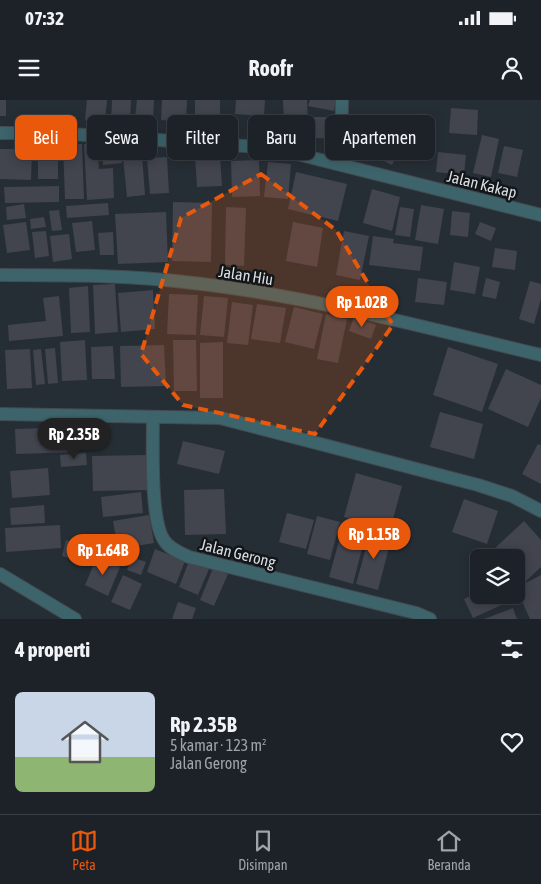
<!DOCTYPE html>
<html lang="id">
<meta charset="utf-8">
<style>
body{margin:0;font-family:"Asap Condensed",sans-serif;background:#252a30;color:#f1f3f6;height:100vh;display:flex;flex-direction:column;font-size:19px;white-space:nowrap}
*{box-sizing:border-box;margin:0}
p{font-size:16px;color:#a0a4a8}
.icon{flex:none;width:28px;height:28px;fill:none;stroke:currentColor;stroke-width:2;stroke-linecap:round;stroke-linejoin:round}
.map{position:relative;height:519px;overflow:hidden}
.drawer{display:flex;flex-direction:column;background:#1c2228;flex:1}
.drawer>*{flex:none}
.banner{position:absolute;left:15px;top:15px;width:511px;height:45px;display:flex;gap:10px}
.fabs{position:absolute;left:470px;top:449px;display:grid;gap:10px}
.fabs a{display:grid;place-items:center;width:55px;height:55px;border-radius:8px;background:#1c2228;box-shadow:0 2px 12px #0003,0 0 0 1px #3a3f45;font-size:25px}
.price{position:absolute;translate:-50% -42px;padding:0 11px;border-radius:18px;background:#ea580c;color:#fff;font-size:16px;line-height:32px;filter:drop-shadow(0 1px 2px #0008)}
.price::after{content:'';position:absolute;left:50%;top:30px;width:15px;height:11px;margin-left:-8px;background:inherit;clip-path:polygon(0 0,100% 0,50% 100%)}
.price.active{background:#222;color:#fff}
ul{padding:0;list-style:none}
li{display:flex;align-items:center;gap:15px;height:125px;padding:0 15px}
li+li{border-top:1px solid #3a3f45}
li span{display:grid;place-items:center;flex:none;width:140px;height:100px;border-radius:8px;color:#555}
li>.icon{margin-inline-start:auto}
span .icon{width:60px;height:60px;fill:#fffc;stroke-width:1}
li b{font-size:21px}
h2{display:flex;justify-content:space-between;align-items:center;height:60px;padding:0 15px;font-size:21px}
.tag{padding:0 18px;border-radius:8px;background:#1c2228;box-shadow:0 2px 12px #0003,0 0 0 1px #3a3f45;font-size:18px;line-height:45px}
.tag.active{background:#ea580c;color:#fff}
.status{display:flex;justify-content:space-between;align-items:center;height:35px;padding:0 25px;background:#1c2228;direction:ltr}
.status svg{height:14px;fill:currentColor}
header{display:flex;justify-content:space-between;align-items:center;height:65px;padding:0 15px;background:#1c2228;font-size:22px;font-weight:700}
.tabs{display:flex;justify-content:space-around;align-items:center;height:70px;border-top:1px solid #3a3f45;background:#1c2228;font-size:14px;color:#a0a4a8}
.tabs a{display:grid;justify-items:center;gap:2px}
.tabs .active{color:#ea580c}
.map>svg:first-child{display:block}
.building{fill:#42444e}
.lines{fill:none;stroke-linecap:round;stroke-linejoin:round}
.minor-casing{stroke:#434a51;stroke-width:14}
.minor{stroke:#3d646b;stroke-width:12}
.marked{fill:#e8590c;fill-opacity:0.2;stroke:#e8590c;stroke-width:4;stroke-dasharray:10 6;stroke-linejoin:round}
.labels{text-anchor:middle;stroke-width:5;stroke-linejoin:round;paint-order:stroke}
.street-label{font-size:16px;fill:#d9dee2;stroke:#121619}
</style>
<div class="status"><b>07:32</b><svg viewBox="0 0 49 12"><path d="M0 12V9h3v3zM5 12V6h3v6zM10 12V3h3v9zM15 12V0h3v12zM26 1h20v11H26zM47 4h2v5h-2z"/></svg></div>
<header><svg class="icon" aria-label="menu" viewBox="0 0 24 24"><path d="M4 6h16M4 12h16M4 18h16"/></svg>Roofr<svg class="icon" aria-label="person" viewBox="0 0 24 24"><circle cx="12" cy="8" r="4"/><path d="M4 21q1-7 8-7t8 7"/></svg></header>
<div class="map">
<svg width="541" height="519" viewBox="0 0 541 519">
<rect width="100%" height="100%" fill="#262e35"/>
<!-- building -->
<path class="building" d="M 0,0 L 6,0 L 6,16 L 0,16 Z
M 87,0 L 107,0 L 105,21 L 85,20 Z
M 112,0 L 131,0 L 130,22 L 111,21 Z
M 137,0 L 154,0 L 153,19 L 135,18 Z
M 162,0 L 187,0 L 186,22 L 161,20 Z
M 195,0 L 220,0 L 220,18 L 195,18 Z
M 236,0 L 265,0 L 264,16 L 235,14 Z
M 283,0 L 307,0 L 308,21 L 284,21 Z
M 310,0 L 336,0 L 334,11 L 308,6 Z
M 451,8 L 478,10 L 477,35 L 449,33 Z
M 314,17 L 339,17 L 338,39 L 314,38 Z
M 369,20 L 388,29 L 375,56 L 356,47 Z
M 393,33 L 404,38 L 392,65 L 380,59 Z
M 482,35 L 499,39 L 491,77 L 473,73 Z
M 97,43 L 99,69 L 113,68 L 114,98 L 87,100 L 84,44 Z
M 63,44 L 82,44 L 84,99 L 65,99 Z
M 121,46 L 122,63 L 103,65 L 102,48 Z
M 504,46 L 523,50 L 517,77 L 498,73 Z
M 0,49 L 32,49 L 31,80 L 0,79 Z
M 438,52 L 466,55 L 464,75 L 436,72 Z
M 38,54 L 58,54 L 58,79 L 38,79 Z
M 142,55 L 145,95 L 127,97 L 123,57 Z
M 220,55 L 222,86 L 197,87 L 195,56 Z
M 167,57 L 169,93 L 150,94 L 147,58 Z
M 259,60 L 260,96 L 232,97 L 231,61 Z
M 268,62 L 291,64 L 288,99 L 264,97 Z
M 296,72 L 347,84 L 338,121 L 288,109 Z
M 59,86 L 59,102 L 5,103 L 4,87 Z
M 372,89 L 400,97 L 392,131 L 363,123 Z
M 173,102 L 212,103 L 211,162 L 172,161 Z
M 108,103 L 109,115 L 67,118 L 66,106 Z
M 24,104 L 26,118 L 7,120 L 6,107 Z
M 421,105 L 444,109 L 438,144 L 415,140 Z
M 226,107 L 246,108 L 244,166 L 225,165 Z
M 400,107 L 414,109 L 410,137 L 395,135 Z
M 59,110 L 62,130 L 52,131 L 49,111 Z
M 452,111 L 470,113 L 468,137 L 450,135 Z
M 166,112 L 168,162 L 118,164 L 115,114 Z
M 44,117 L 46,127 L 31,129 L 30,119 Z
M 92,121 L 95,150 L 76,152 L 72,123 Z
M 26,122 L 30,150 L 7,153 L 3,125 Z
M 293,122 L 323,128 L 317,167 L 286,161 Z
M 480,122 L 496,128 L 491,141 L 475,134 Z
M 46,131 L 49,156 L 35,158 L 32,132 Z
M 344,131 L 369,136 L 360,180 L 336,175 Z
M 113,132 L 114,155 L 100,155 L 98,133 Z
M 69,134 L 72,159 L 53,162 L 50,136 Z
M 373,136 L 394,139 L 393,143 L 423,147 L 420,171 L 369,165 Z
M 495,148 L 517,151 L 515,170 L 492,167 Z
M 454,162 L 480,167 L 475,194 L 450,190 Z
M 418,178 L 447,182 L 444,205 L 415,202 Z
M 486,178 L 500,182 L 496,199 L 482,196 Z
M 530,181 L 541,184 L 541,199 L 534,224 L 519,219 Z
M 115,184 L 118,232 L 95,234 L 93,185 Z
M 88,186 L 90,232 L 71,233 L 69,188 Z
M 153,190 L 155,229 L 121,232 L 118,193 Z
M 169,194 L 198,195 L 196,235 L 167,234 Z
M 59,196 L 63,236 L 9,241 L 8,225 L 46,221 L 43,198 Z
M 204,196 L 228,198 L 224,237 L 200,235 Z
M 232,202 L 253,205 L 248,245 L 227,243 Z
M 257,204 L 286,208 L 280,243 L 251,239 Z
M 294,207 L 323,214 L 314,249 L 285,242 Z
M 326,214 L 347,219 L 338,263 L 317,259 Z
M 354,217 L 376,225 L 371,239 L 349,231 Z
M 85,240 L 87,280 L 62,281 L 60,242 Z
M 173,240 L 196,240 L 197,291 L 174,291 Z
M 223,242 L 223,298 L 200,298 L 200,243 Z
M 164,245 L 166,286 L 121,287 L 120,246 Z
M 113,246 L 115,279 L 92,279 L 91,247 Z
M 448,247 L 498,264 L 482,312 L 433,295 Z
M 55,248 L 58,283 L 48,284 L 45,249 Z
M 30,249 L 32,288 L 7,289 L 5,250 Z
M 41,249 L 45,284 L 36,285 L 33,250 Z
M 506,269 L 541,285 L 541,298 L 528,327 L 488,309 Z
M 440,312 L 483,324 L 474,359 L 430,347 Z
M 77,327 L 78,352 L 16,354 L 15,329 Z
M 183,341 L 225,351 L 219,374 L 177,364 Z
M 538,344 L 541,345 L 541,384 L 522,374 Z
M 86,353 L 87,365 L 61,367 L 60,355 Z
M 146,355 L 148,390 L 93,391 L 92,356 Z
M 48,368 L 50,395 L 12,398 L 10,371 Z
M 356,373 L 402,386 L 390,430 L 344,417 Z
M 224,389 L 226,434 L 185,435 L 184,390 Z
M 141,392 L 143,413 L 103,417 L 101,397 Z
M 464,399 L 498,411 L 487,444 L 452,432 Z
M 44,405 L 45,423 L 11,425 L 10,408 Z
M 287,413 L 314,420 L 306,449 L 279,442 Z
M 149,415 L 154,443 L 118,449 L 113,421 Z
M 317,416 L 340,422 L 330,460 L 307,454 Z
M 524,421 L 541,440 L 541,467 L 526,481 L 516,470 L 516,458 L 505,458 L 496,447 Z
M 344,423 L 367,429 L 353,484 L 329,477 Z
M 60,425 L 61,448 L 6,452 L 5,428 Z
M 371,430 L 392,436 L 378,490 L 356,484 Z
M 100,438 L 114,444 L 109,457 L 94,452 Z
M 66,440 L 90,447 L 85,463 L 62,456 Z
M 155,449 L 185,461 L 176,484 L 147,472 Z
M 117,450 L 124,453 L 120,463 L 113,460 Z
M 97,457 L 120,467 L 108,496 L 85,485 Z
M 132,457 L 146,462 L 141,475 L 127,470 Z
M 189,461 L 209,469 L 198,495 L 179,487 Z
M 213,468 L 228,474 L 214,506 L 200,500 Z
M 123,475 L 142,484 L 130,510 L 111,502 Z
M 541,475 L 541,519 L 530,519 L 516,488 Z
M 479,492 L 479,495 L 507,495 L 510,501 L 473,518 L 464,499 Z
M 178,502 L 196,508 L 192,519 L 172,519 Z
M 513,508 L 517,519 L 484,519 Z"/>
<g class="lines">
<defs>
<path id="minor" d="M 0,33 L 56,33 L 273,48 L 541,115
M 341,65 L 342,0
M 0,175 C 65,175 129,175 193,183 C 310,196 426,228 541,255
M 0,314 L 220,318 L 478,385 L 512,396 L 541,411
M 153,317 C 153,343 150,421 164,440 C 169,449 181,453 189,457 L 416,513 L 430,519
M 0,474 L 75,519"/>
</defs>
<!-- minor casing -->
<use href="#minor" class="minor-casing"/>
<!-- minor -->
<use href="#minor" class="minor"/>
</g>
<!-- marked area -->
<path class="marked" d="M 261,74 L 336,130 L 393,225 L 315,334 L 183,305 L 141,254 L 181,118 Z"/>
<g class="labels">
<!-- street labels -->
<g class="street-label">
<text transform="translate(482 84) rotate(14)" y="6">Jalan Kakap</text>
<text transform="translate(246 175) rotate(9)" y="6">Jalan Hiu</text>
<text transform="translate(238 453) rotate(14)" y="6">Jalan Gerong</text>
</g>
</g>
</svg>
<div class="fabs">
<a><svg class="icon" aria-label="layers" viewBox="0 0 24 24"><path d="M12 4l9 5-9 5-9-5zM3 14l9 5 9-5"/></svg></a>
</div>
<b class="price" style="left:362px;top:228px">Rp 1.02B</b>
<b class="price active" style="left:74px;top:360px">Rp 2.35B</b>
<b class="price" style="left:374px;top:460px">Rp 1.15B</b>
<b class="price" style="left:103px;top:476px">Rp 1.64B</b>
<div class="banner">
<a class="tag active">Beli</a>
<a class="tag">Sewa</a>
<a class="tag">Filter</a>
<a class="tag">Baru</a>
<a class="tag">Apartemen</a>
</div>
</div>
<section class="drawer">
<h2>4 properti<svg class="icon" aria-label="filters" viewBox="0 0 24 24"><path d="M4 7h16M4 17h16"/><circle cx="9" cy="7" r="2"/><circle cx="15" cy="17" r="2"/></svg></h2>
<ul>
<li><span style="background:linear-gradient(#c9d6e8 65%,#8fb573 0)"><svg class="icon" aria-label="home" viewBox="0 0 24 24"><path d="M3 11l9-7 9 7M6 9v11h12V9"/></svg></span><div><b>Rp 2.35B</b><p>5 kamar · 123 m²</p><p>Jalan Gerong</p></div><svg class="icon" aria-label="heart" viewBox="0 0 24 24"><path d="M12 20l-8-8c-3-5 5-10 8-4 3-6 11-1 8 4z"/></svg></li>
</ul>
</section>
<nav class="tabs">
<a class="active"><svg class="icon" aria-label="map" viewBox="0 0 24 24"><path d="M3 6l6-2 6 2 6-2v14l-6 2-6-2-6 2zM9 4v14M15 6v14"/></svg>Peta</a>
<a><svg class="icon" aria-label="saved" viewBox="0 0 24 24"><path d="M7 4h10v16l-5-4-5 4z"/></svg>Disimpan</a>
<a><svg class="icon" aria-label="home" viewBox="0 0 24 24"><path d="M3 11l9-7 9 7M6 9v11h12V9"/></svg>Beranda</a>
</nav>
